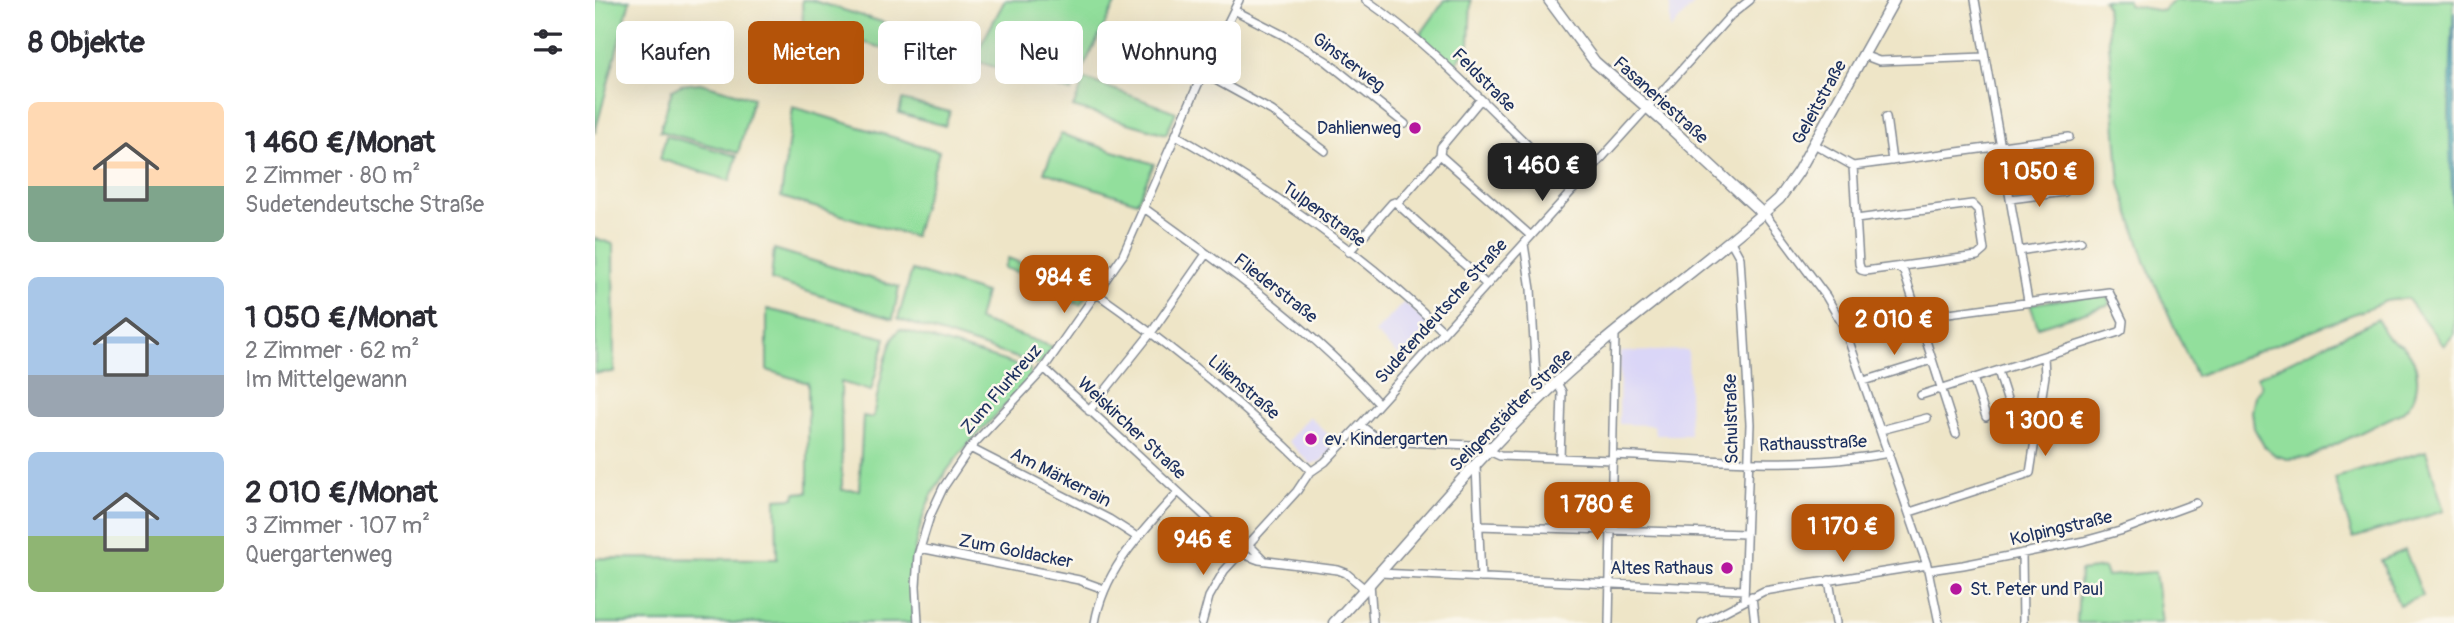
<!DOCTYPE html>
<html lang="de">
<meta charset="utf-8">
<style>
body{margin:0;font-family:Pangolin,sans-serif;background:#f2f2f3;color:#2b2b33;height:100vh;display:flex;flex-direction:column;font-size:26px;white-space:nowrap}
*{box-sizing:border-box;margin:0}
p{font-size:23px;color:#7c7c81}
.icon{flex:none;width:38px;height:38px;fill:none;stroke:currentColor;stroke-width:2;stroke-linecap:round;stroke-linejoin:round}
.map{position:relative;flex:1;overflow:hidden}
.sheet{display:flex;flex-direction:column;background:#fff;width:595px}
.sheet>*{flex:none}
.banner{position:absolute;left:21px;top:21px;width:665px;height:63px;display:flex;gap:14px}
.price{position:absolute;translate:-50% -60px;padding:0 16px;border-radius:14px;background:#b45309;color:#fff;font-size:23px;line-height:46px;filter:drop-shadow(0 2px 4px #0008)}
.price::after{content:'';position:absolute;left:50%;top:42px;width:21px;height:16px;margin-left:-10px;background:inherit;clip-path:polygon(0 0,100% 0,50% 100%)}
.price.on{background:#222;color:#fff}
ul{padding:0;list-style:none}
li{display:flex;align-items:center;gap:21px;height:175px;padding:0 28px}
li span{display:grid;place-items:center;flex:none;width:196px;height:140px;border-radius:10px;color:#555}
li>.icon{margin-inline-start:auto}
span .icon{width:84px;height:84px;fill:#fffc;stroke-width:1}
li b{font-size:30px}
h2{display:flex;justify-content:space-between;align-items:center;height:84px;padding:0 28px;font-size:30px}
.pill{padding:0 24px;border-radius:10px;background:#fff;box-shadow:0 7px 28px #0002;font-size:24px;line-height:63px}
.pill.on{background:#b45309;color:#fff}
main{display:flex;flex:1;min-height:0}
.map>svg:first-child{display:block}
.built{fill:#dad6f7}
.green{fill:#92df9c;stroke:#56877d;stroke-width:2}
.water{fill:#47b7bd;stroke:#31738e;stroke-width:2}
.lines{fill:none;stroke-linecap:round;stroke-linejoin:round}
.street-casing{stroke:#848a92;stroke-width:10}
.secondary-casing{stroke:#848a92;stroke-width:13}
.street{stroke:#fff;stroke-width:7}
.secondary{stroke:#fff;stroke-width:10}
.poi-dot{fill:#b5179e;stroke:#fbf7ec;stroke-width:2.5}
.labels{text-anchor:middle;stroke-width:5;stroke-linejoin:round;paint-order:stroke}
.street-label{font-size:18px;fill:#1b2f5e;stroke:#fbf7ec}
.poi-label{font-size:18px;fill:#1b2f5e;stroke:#fbf7ec;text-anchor:end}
</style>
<main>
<section class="sheet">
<h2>8 Objekte<svg class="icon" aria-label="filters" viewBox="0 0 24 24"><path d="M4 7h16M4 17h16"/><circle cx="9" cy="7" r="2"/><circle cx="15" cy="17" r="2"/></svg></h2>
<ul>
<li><span style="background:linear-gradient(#ffd9b3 60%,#7fa58c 0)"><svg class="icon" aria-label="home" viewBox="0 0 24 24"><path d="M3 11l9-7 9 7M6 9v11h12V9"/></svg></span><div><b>1 460 €/Monat</b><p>2 Zimmer · 80 m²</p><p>Sudetendeutsche Straße</p></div></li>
<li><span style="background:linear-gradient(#a9c7e8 70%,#9aa5b1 0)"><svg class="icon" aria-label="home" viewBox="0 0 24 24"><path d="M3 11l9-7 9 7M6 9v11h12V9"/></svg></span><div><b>1 050 €/Monat</b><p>2 Zimmer · 62 m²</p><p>Im Mittelgewann</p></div></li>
<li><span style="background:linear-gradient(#a9c7e8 60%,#8fb573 0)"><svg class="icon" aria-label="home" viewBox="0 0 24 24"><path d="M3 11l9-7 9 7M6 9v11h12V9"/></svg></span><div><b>2 010 €/Monat</b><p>3 Zimmer · 107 m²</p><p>Quergartenweg</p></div></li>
</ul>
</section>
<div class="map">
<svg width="1859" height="623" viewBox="0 0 1859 623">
<rect width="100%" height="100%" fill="#fbf7ec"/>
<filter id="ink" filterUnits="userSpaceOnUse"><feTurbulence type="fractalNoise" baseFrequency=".0143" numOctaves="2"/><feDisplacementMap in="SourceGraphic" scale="14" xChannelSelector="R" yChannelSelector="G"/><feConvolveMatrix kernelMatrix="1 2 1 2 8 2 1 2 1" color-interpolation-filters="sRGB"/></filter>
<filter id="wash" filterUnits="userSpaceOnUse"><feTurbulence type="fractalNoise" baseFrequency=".00686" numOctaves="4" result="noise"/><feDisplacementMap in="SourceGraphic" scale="28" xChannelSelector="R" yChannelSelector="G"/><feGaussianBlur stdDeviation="1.57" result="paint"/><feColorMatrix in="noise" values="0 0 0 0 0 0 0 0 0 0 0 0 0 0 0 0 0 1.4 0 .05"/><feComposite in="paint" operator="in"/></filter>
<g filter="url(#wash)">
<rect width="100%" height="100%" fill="#eee5c7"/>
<!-- built -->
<path class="built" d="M 1075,0 L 1103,0 L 1075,30 Z
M 809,302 L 841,332 L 812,363 L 780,333 Z
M 1093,350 L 1095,435 L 1060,435 L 1059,425 L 1024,424 L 1025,352 Z
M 714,416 L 743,444 L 726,461 L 716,464 L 693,441 Z"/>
<!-- green -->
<path class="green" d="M 0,0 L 35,0 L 0,133 Z
M 207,0 L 216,0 L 374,49 L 367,71 L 208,25 Z
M 410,0 L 522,0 L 476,92 L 378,60 Z
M 850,0 L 876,0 L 874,44 L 859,67 L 825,35 Z
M 1508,0 L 1533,0 L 1533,5 L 1567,11 L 1580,0 L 1859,0 L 1854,113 L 1859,222 L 1859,334 L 1849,346 L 1812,298 L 1791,301 L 1601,376 L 1550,261 L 1525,184 L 1511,5 Z
M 490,79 L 581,112 L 571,134 L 478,107 Z
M 105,83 L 158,98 L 143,153 L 65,131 L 77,90 L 86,85 Z
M 307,100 L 355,112 L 350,126 L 304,113 Z
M 198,107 L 344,151 L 319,237 L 186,197 Z
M 466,134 L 559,164 L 542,202 L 449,172 Z
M 71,136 L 142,156 L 135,181 L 65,159 Z
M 0,238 L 18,244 L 19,372 L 0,373 Z
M 179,249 L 304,287 L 298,319 L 176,280 Z
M 438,255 L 503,280 L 485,305 L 444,288 L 446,279 L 409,268 L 413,258 L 431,265 Z
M 317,270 L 390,293 L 383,320 L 458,347 L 444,365 L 303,319 Z
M 1512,293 L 1515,304 L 1443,327 L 1435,304 Z
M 172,309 L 291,338 L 276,391 L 246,382 L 247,490 L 264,490 L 268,416 L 278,418 C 282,398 291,341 305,329 L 435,369 L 435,381 C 401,416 353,458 333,503 C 323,528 318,555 314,582 L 317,582 L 319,623 L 0,623 L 0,558 L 182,559 L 181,499 L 199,498 L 200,493 L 213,492 L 213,383 L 172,370 Z
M 1783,319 C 1785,324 1787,330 1790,334 C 1794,340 1803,342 1809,347 C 1827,365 1827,397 1806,413 L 1713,458 L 1692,459 L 1680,455 L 1669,446 L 1659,428 L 1657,411 L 1660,396 L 1667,386 L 1662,377 Z
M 1831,451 L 1849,511 L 1758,538 L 1740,478 Z
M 1810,550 L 1828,596 L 1804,605 L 1786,560 Z
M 1509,568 L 1512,576 L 1560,572 L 1567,623 L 1482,623 L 1485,571 Z"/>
<!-- water -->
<path class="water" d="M 1859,12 L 1859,227 C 1854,156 1853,84 1859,12 Z"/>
</g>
<g filter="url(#ink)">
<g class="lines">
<defs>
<path id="street" d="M 771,0 C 849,54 909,126 979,189
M 1380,0 L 1433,301
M 639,10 L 688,35 L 731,61 L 810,124
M 1268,55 L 1284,61 L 1390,57
M 608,73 L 677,111 L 730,151
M 1291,117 L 1297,161
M 581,135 C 676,190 770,255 849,332
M 1219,144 L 1258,166 L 1474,137
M 845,155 L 936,236
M 1258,166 L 1264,264 L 1266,270 L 1270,271 L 1382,256 L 1389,250 L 1383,210 L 1377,204 L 1261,219
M 1415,199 L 1470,192
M 803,203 L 845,155 L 846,147 L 886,99
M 549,208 C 632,268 716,327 784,404
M 1167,213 L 1172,217 L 1231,296 L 1249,327 L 1332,565 L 1344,623
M 1135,240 L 1145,258 L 1155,424 L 1149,601
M 929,244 L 936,289 L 941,378 L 949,395
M 1424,251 L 1486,241
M 754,252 L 797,203 L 800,202 L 892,285
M 1303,267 L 1309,272 L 1361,434
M 501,293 C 578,347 649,405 716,471
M 1323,317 L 1514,292 L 1528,321 L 1527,330 L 1524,332 L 1326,395
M 449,368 L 653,556 L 664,560 L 743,570 L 751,573 L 770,589
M 1403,371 L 1419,421
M 1378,378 L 1391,417
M 1269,381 L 1337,360
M 962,383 L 967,392 L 965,458
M 494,411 L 556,333 L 611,254
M 765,425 L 786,441 L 898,446
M 1286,430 L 1332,418
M 375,448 L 514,519 L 542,537
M 894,451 L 905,456 L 1018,460
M 1018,455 C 1109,459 1204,470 1294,453
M 881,466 L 886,578
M 1315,512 L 1435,473 L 1450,376 L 1449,356
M 883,526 L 1151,534
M 653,544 L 669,560
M 325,548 L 484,580 L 509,589
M 1427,553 L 1428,623
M 1334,570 L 1368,565 L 1489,541 L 1525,531 L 1601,503
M 784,573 L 1149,590
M 1234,580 L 1241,623
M 775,583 L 778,623
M 1157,596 L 1160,623
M 323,623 L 321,586 L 323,555 L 335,516 L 348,488 L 375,448 L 446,372 L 528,255 L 608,73 L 644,0
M 500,623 C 509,569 548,531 583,492
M 607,623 L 614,597 L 629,571 L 702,491 L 714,473 L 730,462 L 765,425 L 1136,15 L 1155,0
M 1014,623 L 1020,334
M 1107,623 L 1169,591 L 1332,565"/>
<path id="secondary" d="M 954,0 L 1000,62 L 1070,123 L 1167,213
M 739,623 C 812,544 880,459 959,385 C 1030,319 1112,264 1184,199 L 1203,172 L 1299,0"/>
</defs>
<!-- street casing -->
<use href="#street" class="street-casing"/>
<!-- secondary casing -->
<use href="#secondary" class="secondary-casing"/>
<!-- street -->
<use href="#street" class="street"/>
<!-- secondary -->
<use href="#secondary" class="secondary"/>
</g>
</g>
<!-- markers -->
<g class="poi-dot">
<circle cx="820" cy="128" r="7"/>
<circle cx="716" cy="439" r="7"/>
<circle cx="1132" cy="568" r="7"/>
<circle cx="1361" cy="589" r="7"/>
</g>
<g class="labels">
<!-- street labels -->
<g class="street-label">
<text transform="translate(754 62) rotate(37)" y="6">Ginsterweg</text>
<text transform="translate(889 80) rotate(45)" y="6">Feldstraße</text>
<text transform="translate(1066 100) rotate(42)" y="6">Fasaneriestraße</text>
<text transform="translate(1224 102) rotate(-61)" y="6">Geleitstraße</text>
<text transform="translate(729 214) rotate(36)" y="6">Tulpenstraße</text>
<text transform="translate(681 288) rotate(38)" y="6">Fliederstraße</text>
<text transform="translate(846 311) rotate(-48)" y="6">Sudetendeutsche Straße</text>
<text transform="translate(649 387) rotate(41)" y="6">Lilienstraße</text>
<text transform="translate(406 389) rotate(-49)" y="6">Zum Flurkreuz</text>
<text transform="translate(916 410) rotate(-45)" y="6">Seligenstädter Straße</text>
<text transform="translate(1136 419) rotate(-91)" y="6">Schulstraße</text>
<text transform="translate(537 428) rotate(43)" y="6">Weiskircher Straße</text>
<text transform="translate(1218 443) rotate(-2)" y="6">Rathausstraße</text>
<text transform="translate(466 477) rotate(27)" y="6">Am Märkerrain</text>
<text transform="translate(1466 528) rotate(-13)" y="6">Kolpingstraße</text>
<text transform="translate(421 551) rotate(11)" y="6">Zum Goldacker</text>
</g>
<!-- poi labels -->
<g class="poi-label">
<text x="806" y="134">Dahlienweg</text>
<text x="730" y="445" text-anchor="start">ev. Kindergarten</text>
<text x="1118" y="574">Altes Rathaus</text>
<text x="1375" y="595" text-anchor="start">St. Peter und Paul</text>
</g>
</g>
</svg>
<b class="price on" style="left:947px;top:203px">1 460 €</b>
<b class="price" style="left:1444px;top:209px">1 050 €</b>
<b class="price" style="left:469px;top:315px">984 €</b>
<b class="price" style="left:1299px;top:357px">2 010 €</b>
<b class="price" style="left:1450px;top:458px">1 300 €</b>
<b class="price" style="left:1002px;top:542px">1 780 €</b>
<b class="price" style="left:1248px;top:564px">1 170 €</b>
<b class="price" style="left:608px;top:577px">946 €</b>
<div class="banner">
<a class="pill">Kaufen</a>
<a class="pill on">Mieten</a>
<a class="pill">Filter</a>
<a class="pill">Neu</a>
<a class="pill">Wohnung</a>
</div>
</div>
</main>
